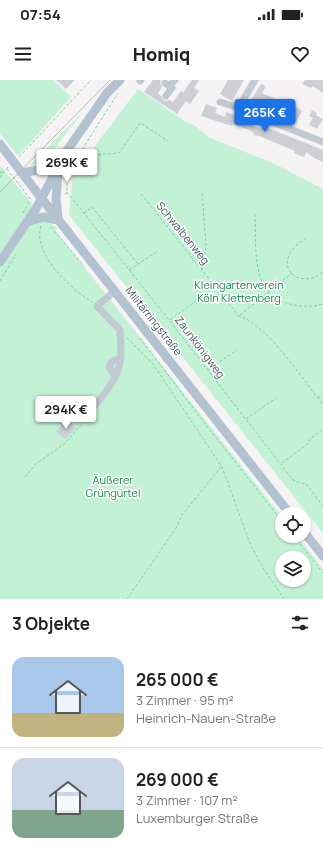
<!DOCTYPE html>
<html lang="de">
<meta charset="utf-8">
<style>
body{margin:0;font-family:Manrope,sans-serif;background:#f6f6f6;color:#222;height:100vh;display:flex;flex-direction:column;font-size:15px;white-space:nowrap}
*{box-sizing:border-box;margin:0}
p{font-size:13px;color:#767676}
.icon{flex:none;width:22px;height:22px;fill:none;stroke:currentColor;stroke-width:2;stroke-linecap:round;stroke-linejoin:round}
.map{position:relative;height:519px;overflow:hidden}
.details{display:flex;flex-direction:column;background:#fff;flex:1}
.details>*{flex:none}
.tools{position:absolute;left:275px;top:427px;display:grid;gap:8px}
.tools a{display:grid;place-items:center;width:36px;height:36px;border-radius:50%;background:#fff;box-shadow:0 1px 3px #0004;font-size:20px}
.price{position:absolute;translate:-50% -34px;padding:0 9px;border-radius:4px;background:#fff;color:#222;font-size:13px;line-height:26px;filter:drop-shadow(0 1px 2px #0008)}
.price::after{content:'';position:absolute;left:50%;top:24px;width:12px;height:9px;margin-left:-6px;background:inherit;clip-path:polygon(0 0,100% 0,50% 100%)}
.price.active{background:#1a73e8;color:#fff}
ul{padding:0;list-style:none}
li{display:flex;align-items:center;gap:12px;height:100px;padding:0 12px}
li+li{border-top:1px solid #e0e0e0}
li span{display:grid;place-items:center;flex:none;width:112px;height:80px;border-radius:12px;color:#555}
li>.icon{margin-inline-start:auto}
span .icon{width:48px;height:48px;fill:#fffc;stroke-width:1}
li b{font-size:17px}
h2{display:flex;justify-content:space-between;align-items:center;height:48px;padding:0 12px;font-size:17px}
.status{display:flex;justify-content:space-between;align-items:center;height:28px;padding:0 20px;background:#fff;direction:ltr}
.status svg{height:11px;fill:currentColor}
header{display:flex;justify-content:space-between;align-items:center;height:52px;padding:0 12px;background:#fff;font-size:18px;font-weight:800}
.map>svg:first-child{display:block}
.green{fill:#c3f1d5;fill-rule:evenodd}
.building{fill:#cdcfd5}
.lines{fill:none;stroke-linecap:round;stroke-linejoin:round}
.path{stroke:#7ad0a6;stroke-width:1;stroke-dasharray:3 2;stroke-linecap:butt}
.minor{stroke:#c1cad2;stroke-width:7}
.major{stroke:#b3c2d1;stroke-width:9}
.tram{stroke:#b5b8bd;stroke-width:1}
.labels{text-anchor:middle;stroke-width:3;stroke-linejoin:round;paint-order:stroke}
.street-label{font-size:11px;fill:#4a5661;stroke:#fff}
.park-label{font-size:11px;fill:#17864f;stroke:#fff}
</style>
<div class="status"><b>07:54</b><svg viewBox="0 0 49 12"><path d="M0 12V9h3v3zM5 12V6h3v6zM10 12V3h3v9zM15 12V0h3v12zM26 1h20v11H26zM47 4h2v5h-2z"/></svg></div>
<header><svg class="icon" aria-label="menu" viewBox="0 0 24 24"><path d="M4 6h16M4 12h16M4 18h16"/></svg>Homiq<svg class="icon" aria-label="heart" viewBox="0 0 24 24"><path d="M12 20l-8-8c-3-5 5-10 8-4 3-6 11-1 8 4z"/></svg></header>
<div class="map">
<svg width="323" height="519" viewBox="0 0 323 519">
<rect width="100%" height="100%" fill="#f5f3f3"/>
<!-- green -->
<path class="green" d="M 0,0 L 54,0 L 71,17 L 18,76 L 0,54 Z
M 138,9 L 186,42 L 194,45 L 210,58 L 273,83 L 323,109 L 323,453 L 69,135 L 73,95 Z
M 85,30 L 67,52 L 50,76 L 44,82 L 29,86 Z
M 0,86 L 48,142 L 58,148 L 55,150 L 282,437 L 282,456 L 297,456 L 323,489 L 323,519 L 0,519 ZM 282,478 L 304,478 L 304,500 L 282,500 Z"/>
<!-- building -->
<path class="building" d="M 56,0 L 75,0 L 66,9 Z
M 153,0 L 161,0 L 160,3 L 162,7 L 158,13 L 165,21 L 169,20 L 173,22 L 181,11 L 183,13 L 192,0 L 199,0 L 194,8 L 199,11 L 190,24 L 186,21 L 177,34 L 144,12 Z
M 228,0 L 244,0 L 232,21 L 220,14 Z
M 305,0 L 323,0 L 323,13 L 313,6 L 311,8 L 302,4 Z
M 261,4 L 266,6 L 262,13 L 283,22 L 285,19 L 302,31 L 296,42 L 288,37 L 292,30 L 283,25 L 277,34 L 260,25 L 258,27 L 250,22 Z
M 206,24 L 217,28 L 215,33 L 225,37 L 226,32 L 253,42 L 252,45 L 256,47 L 261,49 L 263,46 L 323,70 L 323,82 L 314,78 L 306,72 L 304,77 L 294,73 L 295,71 L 259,56 L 253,55 L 254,53 L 249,50 L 232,44 L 232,46 L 201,36 Z
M 312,30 L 317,33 L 316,35 L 323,39 L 317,49 L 309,45 L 313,38 L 309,36 Z
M 67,340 L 76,348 L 65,359 L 56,351 Z"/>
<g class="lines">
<!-- path -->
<path class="path" d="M 78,76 L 119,73 L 140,43 L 168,61
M 19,77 L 91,0
M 7,89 L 31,120
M 0,93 L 5,91
M 0,97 L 8,87
M 67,112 L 169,240 L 293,400 L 307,405 L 323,426
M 202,113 L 206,166 L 202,190
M 141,114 L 239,236 C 267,244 304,301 323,325
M 65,115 L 67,112 L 67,97 L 78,76 L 118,13
M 23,133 L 30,120
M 84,133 L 92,127 L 138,184
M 255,134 C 256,156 253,195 268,212 C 273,218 283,222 290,224 C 301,227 312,227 323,224
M 41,146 C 32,174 71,209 92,222
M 51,147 L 84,186
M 306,158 C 300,162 294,167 290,173 C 279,194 304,208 323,192
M 129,190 L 158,171
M 0,201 L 16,174
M 240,235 L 292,193
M 170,240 L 215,207
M 127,258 L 153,284 L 222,387 L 251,466 L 263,488 L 284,519
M 140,258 L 206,345 L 282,441
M 207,290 L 237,270
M 318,318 L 323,314
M 246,339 L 276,318
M 282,383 L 309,363 L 309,360 L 323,349
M 25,397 L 36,384 L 64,364 L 81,345
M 294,456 L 323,493
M 127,519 L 176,448 L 182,435 L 221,387"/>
<!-- minor -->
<path class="minor" d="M 140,1 L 141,0
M 165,3 L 172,8 L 166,16
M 172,3 L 175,0
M 220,22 L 236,27 L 244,28
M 244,28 L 250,33 L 323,62
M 244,28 L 243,20 L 255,0
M 115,296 L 109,287 L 112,281 L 121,278
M 84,339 C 96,323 114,306 119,287 C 122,275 121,262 120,250 L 97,226 L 115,211"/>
<!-- major -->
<path class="major" d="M 0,64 L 42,119 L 290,434
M 22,93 L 38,90 L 65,73
M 58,93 L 56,119 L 58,138
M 27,142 L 43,137 L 58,140
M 0,182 L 37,127 L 66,72 L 107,13 L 120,0
M 304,452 L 323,476"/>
<!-- tram -->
<path class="tram" d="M 0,112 L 110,0"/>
</g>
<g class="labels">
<!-- street labels -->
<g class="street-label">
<text transform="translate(183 153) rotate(51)" y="4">Schwalbenweg</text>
<text transform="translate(154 241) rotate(52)" y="4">Militärringstraße</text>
<text transform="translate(200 267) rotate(53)" y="4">Zaunkönigweg</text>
</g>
<!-- park labels -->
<g class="park-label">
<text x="239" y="209">Kleingartenverein<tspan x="239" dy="13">Köln Klettenberg</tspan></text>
<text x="113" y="404">Äußerer<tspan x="113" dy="13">Grüngürtel</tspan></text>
</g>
</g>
</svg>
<div class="tools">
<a><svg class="icon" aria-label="locate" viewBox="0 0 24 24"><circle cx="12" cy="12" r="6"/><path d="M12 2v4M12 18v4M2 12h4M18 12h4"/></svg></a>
<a><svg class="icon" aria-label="layers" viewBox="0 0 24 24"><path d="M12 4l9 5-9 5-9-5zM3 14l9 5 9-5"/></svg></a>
</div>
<b class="price active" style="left:265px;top:53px">265K €</b>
<b class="price" style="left:67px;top:103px">269K €</b>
<b class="price" style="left:66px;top:350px">294K €</b>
</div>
<section class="details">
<h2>3 Objekte<svg class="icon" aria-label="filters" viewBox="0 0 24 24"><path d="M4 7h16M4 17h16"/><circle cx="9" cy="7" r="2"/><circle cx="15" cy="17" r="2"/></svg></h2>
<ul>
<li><span style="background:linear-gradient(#a9c7e8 70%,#c2b280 0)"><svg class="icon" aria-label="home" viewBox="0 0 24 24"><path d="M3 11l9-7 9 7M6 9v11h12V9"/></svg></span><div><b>265 000 €</b><p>3 Zimmer · 95 m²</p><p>Heinrich-Nauen-Straße</p></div></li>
<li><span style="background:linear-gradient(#c9d6e8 65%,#7fa58c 0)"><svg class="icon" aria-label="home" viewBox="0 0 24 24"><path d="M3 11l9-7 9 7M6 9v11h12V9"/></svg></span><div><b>269 000 €</b><p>3 Zimmer · 107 m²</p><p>Luxemburger Straße</p></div></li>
</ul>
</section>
